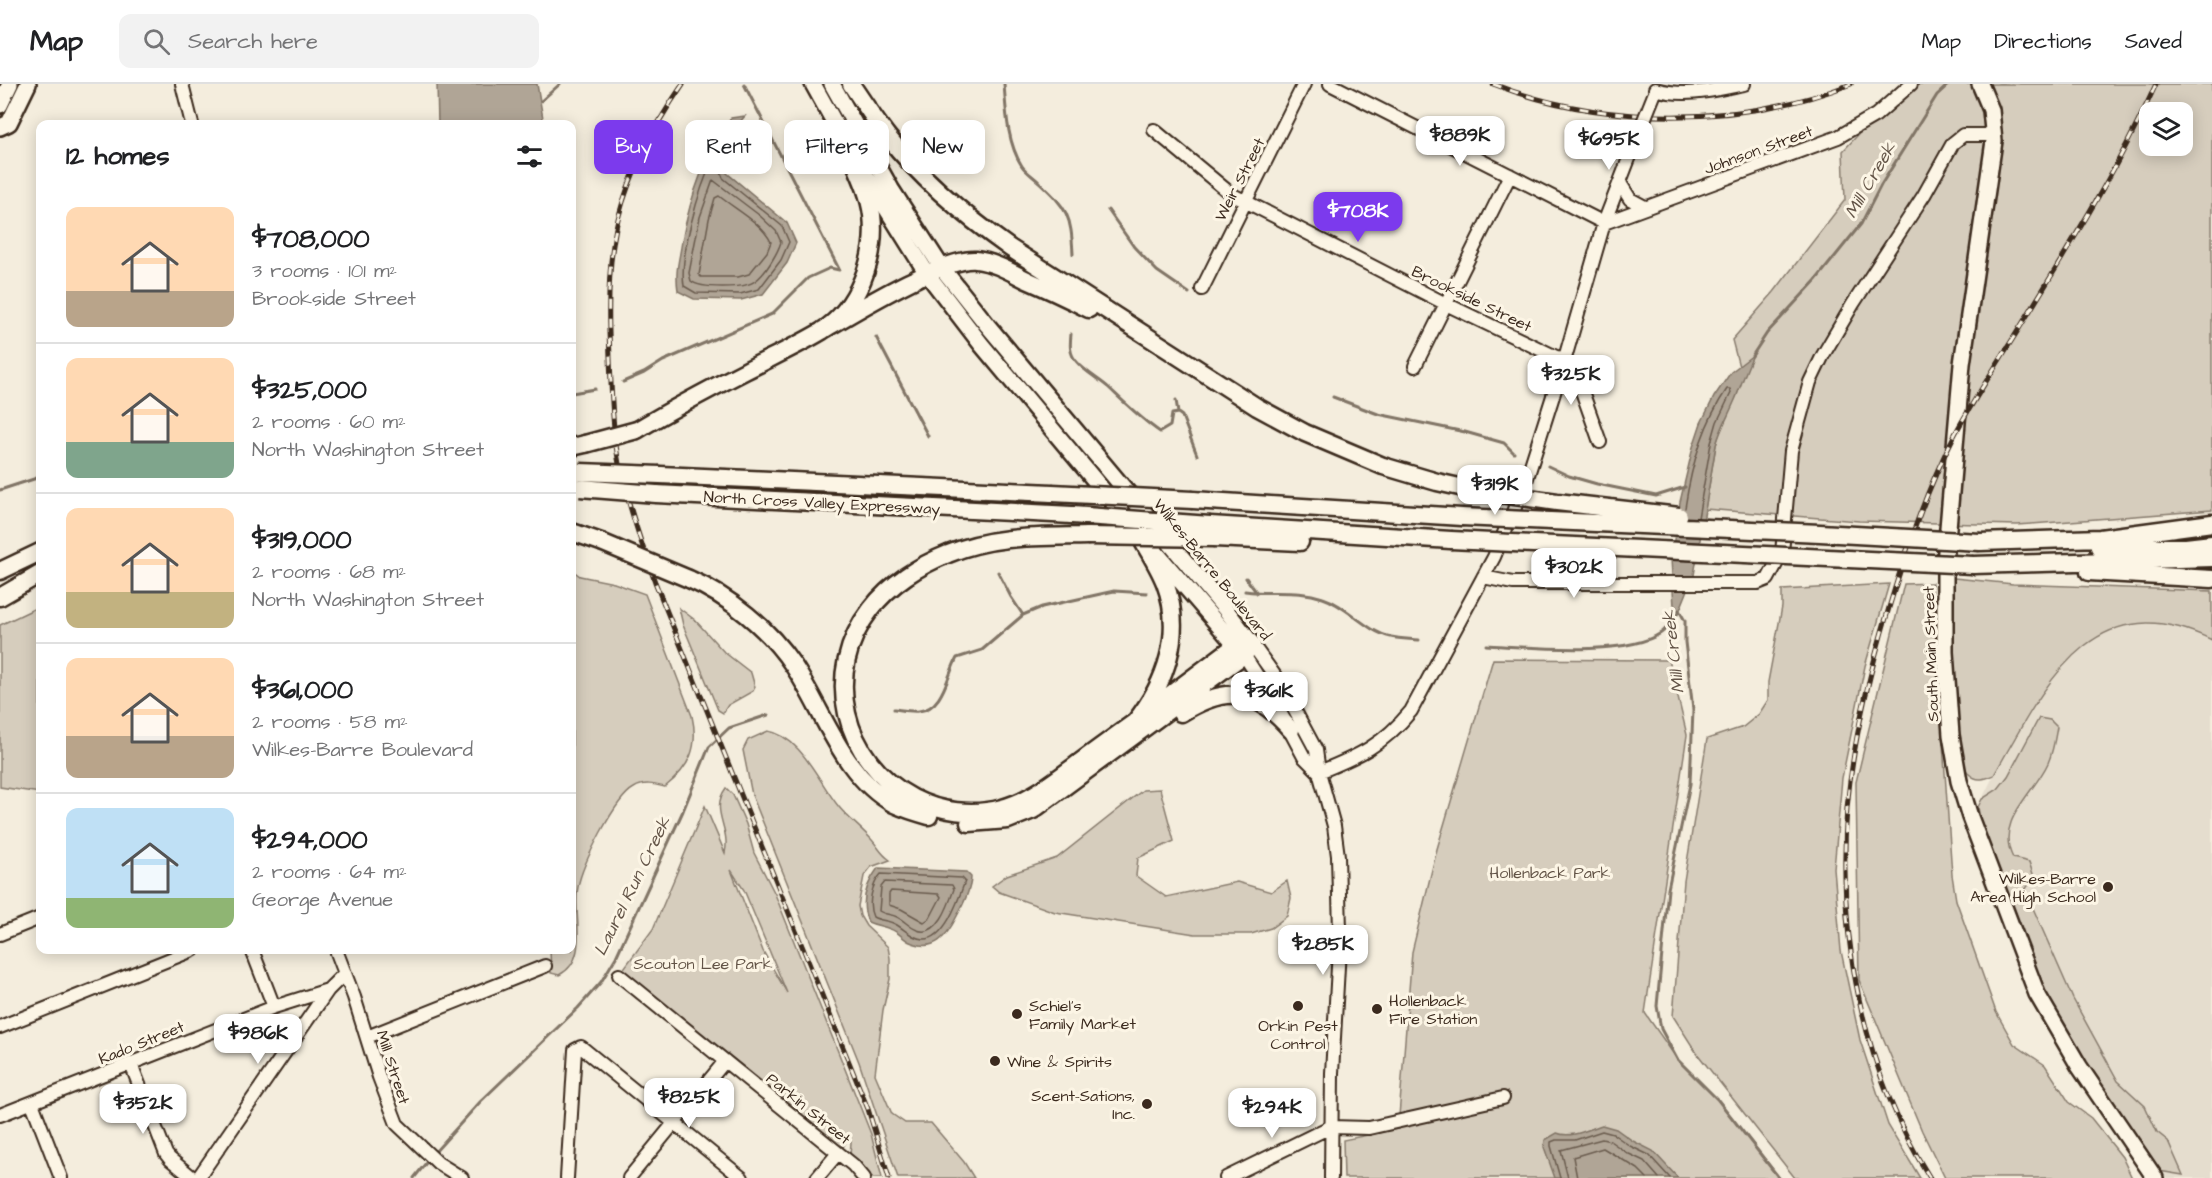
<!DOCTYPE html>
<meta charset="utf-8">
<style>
body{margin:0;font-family:"Architects Daughter",sans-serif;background:#f2f2f2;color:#202124;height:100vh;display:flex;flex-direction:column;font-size:22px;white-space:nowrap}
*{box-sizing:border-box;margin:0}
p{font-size:20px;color:#757577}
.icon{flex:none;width:33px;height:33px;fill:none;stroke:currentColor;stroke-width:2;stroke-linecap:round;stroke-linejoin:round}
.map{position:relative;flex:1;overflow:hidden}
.side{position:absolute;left:36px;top:36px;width:540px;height:834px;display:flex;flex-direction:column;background:#fff;border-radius:12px;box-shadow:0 3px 15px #0003}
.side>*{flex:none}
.guide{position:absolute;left:594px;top:36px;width:570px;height:54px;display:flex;gap:12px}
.fabs{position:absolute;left:2139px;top:18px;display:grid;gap:12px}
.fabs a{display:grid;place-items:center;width:54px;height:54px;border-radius:12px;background:#fff;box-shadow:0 3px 15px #0003;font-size:30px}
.price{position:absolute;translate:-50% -51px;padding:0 14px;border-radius:12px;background:#fff;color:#222;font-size:20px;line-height:39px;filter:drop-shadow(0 2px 3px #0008)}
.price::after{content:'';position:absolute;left:50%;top:36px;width:18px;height:14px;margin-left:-9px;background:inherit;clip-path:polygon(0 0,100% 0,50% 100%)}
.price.selected{background:#7c3aed;color:#fff}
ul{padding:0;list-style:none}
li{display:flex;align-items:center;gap:18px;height:150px;padding:0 30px}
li+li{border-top:2px solid #e0e0e0}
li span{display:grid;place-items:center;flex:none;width:168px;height:120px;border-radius:12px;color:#555}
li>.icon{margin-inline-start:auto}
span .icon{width:72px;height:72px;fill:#fffc;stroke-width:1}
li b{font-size:26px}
h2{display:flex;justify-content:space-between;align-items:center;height:72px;padding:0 30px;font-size:26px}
.tag{padding:0 21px;border-radius:12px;background:#fff;box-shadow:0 3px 15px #0003;font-size:21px;line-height:54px}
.tag.selected{background:#7c3aed;color:#fff}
header{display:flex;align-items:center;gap:36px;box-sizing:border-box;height:84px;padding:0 30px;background:#fff;border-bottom:2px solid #e0e0e0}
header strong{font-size:28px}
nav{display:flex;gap:33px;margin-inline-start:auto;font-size:21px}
.search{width:420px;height:54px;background:#f2f2f2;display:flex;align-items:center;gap:15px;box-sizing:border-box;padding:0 21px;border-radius:12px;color:#757577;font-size:22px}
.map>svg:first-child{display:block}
.built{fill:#e5ddce}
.green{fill:#d6cdbd;stroke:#887c6e;stroke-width:1.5;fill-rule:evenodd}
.water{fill:#b0a596;stroke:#817466;stroke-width:1.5}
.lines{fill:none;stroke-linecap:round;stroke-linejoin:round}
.shore{stroke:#6a5b4e;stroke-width:1.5}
.stream{stroke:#817466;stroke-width:3}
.minor-casing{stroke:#3b2a1e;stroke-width:16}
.major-casing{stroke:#3b2a1e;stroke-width:20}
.highway-casing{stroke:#3b2a1e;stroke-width:21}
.minor{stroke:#fcf5e5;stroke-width:12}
.major{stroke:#fcf5e5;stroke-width:15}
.highway{stroke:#fcf5e5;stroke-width:16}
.rail-casing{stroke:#3b2a1e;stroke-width:5}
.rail{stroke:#fcf5e5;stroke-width:3;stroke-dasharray:9;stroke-linecap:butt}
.minor-bridge-casing{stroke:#3b2a1e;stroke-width:16;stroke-linecap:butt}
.highway-bridge-casing{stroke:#3b2a1e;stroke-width:21;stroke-linecap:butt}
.minor-bridge{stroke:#fcf5e5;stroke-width:12}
.highway-bridge{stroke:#fcf5e5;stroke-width:16}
.poi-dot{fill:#3b2a1e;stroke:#fcf5e5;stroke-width:2}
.labels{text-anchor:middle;stroke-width:6;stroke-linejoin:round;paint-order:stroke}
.street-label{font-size:16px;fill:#3b2a1e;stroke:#fcf5e5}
.park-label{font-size:16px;fill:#625346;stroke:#fcf5e5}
.poi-label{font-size:16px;fill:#3b2a1e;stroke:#fcf5e5;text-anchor:start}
.water-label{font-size:18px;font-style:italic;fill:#645548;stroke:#fcf5e5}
</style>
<header>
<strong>Map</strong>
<div class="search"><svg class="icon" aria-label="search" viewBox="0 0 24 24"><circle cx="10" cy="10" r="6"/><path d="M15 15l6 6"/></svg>Search here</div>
<nav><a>Map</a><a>Directions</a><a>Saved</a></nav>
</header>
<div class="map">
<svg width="2212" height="1094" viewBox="0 0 2212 1094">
<rect width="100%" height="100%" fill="#f4eddd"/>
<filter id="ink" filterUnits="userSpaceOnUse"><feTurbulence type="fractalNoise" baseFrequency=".0167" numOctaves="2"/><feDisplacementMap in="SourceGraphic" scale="12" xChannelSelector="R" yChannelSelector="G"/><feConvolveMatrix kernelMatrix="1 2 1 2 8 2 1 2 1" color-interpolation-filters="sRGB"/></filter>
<g filter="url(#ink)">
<!-- built -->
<path class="built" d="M 2133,540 L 2159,540 L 2192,546 L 2212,556 L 2212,1094 L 2164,1094 L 2070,957 L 2049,919 L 2029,872 L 1979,727 L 1978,723 L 1994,691 L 2033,621 L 2052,595 L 2076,568 L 2101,549 Z"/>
<!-- green -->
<path class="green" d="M 1905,0 L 2212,0 L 2212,426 L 2017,441 L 1859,437 L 1705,425 L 1716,361 L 1722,341 L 1737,311 L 1742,294 L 1732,256 L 1774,208 L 1845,116 L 1843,67 ZM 2150,28 L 2182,28 L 2182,62 L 2150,62 Z
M 572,486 L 580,492 L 614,499 L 645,510 L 692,632 C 699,663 690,683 665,703 C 653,700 644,698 634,704 C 615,714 582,781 578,803 C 572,831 591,875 559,891 L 551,889 L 550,866 L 572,866 Z
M 1954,494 L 2013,500 L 2212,507 L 2212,556 C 2091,497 2044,604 1994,691 C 1985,695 1977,698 1969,690 C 1949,668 1953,529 1954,494 Z
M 1932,499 L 1952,791 L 1956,816 L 1996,928 L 2014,960 L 2045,981 L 2069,1018 L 2091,1034 L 2122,1073 L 2132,1094 L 1945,1094 L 1922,1047 L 1859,896 L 1856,698 L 1904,500 Z
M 1889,500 L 1865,582 L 1842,694 L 1834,785 L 1841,867 L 1860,956 L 1888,1041 L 1920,1094 L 1795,1094 L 1696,968 L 1673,932 L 1684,797 L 1707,655 L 1743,643 L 1759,630 L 1768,616 L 1768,598 L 1782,523 L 1782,506 Z
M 40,522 L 40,709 L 0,703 L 0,541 Z
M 679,524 L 695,536 L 724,568 L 751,589 L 755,603 L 753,607 L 728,621 L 723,629 L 718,626 L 683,541 Z
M 1493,575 L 1669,576 L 1687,651 L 1645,929 L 1677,975 L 1718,1016 L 1780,1094 L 1344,1094 L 1343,1056 L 1398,1045 L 1412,868 L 1437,765 Z
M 2039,634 L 2050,636 L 2057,643 C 2055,655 2053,668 2048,679 C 2034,710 1994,737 2013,774 L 2029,778 L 2034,793 L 2025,806 L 2073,915 L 2118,997 L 2145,1022 L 2157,1048 L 2168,1057 L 2183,1091 L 2159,1087 L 2070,957 L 2049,919 L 2029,872 L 1980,735 L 1978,723 L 1982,715 L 1998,705 L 2008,692 Z
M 768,647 C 801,652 819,699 839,723 C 849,735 861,744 872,756 C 879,764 881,770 890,776 L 871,783 L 864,792 L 858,822 L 860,832 L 866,842 L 888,863 L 890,874 L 890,895 L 883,926 L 875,990 L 892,1030 L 905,1039 L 931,1039 L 964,1078 L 974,1094 L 898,1094 L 859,978 L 752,711 L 743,666 L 748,656 Z
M 726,704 L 733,711 L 746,740 L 754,769 L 775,810 L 871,1050 L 882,1094 L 873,1094 L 850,1072 L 851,1058 L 849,1052 L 842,1065 L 619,891 L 653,845 L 705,722 L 725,769 C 731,743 709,727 726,704 ZM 731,786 L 744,806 L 787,909 L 763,867 Z
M 1160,705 L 1174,757 L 1138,774 L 1136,792 L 1166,813 L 1237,798 L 1271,808 L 1287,797 L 1291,814 L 1287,832 L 1271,844 L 1251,850 L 1195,850 L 1055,828 L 999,808 L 992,802 L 1007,791 L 1057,774 L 1143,706 Z"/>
<!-- water -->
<path class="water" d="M 437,0 L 537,0 L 544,40 L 438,40 Z
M 745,32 L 728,52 L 722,67 L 727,89 L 787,139 L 796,159 L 787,179 L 763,210 L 741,216 L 694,215 L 678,207 C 675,185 679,178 682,157 C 691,110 704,74 731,34 Z
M 1753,271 C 1747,284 1742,298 1737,311 C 1730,329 1721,343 1716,361 L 1694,491 L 1679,528 L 1674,522 L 1671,475 L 1680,418 L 1693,363 L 1701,339 L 1714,313 L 1731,288 Z
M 878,784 L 966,788 L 971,793 C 971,806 963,821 957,832 C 947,852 935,869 910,858 C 903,855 898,847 890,845 C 883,842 877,842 868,838 C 860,819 866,800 878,784 Z
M 1602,1041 L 1616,1045 L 1633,1057 L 1653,1067 L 1678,1094 L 1555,1094 L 1544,1063 L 1545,1056 L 1557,1049 C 1571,1055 1589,1045 1602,1041 Z"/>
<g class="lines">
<!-- shore -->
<path class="shore" d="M 716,75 L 723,94 L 782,142 L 789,158 L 781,176 L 759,205 L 740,210 L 696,209 L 684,202 C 679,172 699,104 713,76 Z
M 713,96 L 759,131 L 776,147 L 781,158 C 778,168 765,191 755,197 C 745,205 700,205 691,197 L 689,189 L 700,133 Z
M 719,112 C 735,125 762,139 771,158 L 767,168 L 749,190 L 738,193 L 701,193 L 699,191 L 709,135 L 715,114 Z
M 1685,424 C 1691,383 1703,340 1727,305 L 1730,305 L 1731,309 L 1717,338 L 1711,359 L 1698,434
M 881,790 L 962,794 L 965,797 C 959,814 945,857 923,855 C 911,854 905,845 895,840 C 888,836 880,837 873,833 C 867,820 872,800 881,790 Z
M 885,798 L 952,801 L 954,805 C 949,820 938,854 917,846 C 909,843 904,836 897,833 C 891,830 885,831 879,827 L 881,803 Z
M 891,807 L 939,810 L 941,813 L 930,834 L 924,838 L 901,825 L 889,821 L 889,810 Z
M 1560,1094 L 1551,1062 L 1551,1058 L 1556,1056 L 1575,1056 L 1602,1047 L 1613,1050 L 1630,1062 L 1649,1071 L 1670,1094
M 1568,1094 L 1561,1066 L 1602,1055 L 1610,1057 L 1627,1069 L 1644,1077 L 1659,1094
M 1577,1094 L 1573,1073 L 1603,1064 L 1638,1085 L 1647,1094"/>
<!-- stream -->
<path class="stream" d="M 744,0 L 839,185
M 1004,0 C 1006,26 1007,59 1022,82 C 1026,88 1034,93 1039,98 C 1068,125 1071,131 1073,170
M 541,17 L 560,0
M 1108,126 L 1134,163 L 1157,187 L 1189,209
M 1071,250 C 1070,260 1069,269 1076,277 C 1085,288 1099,295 1109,304 C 1126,320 1141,335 1160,348 L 1170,342 L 1172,330 L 1178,329 L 1182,332 L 1197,371
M 876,253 L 928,352
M 1752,272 L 1767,249 L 1816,196 L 1861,140 L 1881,101 L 1937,11 L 1949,0
M 623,298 L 644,289 L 663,277 L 772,230 L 808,194 L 830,184 L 839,186
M 572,309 L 595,305
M 1333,313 L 1378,330 L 1465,348 L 1504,359 L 1514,369
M 1176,316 L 1178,329
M 1548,382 L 1569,392 L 1597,400 L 1656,412 L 1685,403
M 0,406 L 40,393
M 998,488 L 1011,513 L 1023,531
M 1246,494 L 1257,509
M 1245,507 C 1272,511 1297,505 1323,514 C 1348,522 1365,547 1391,553 C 1400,555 1410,555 1419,556
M 1679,526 L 1685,537 L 1685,558 L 1693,626 L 1690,700 L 1668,805 L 1657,922 L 1661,945 L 1677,975 L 1718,1016 L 1779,1094
M 1486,561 C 1529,563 1626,573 1661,549 C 1668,544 1673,534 1679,528
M 894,625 C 902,626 911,628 919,627 C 943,625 947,592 957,574 L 982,566 L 1023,531 L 1042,523 L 1114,507 L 1147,509
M 434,1069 L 480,1018 L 578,924 L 601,898 L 616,873 L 683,727 L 709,663 L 729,644 L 768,631
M 414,1094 L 430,1074"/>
<defs>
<path id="minor" d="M 182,0 L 192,40
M 1330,0 L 1604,139
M 1655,5 C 1685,14 1714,6 1744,0
M 1154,46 L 1231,110 L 1446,220 L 1556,273 L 1565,274 L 1578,296 L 1600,358
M 1620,99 L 1630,115 L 1645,123
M 1604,139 L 1838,53 L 1876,31 L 1911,0
M 1202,205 L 1304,0
M 1415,282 L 1510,91
M 1483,493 L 1513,499 L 1758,499 L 1768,495 L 1782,469 L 1791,367 L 1810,298 L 1823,271 L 1853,220 L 1924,111 L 1953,59 L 1963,51 L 1994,51
M 1252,560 L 1280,599 L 1316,666 L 1319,688 L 1334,742 L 1338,772 L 1340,847 L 1332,989 L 1331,1094
M 1244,571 L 1279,626 L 1304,673 L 1319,688
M 1319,688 C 1359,672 1383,661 1411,627 L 1494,473 L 1526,397 L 1565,274 L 1604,139 L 1640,46
M 0,850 L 40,834
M 252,866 L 274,923
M 336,866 L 354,913 L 379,993 L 397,1040 L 438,1079 L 462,1094
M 619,891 L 853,1081 L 864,1094
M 0,943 L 193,866
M 367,953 L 545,882
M 131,980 L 166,1070 L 170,1075 L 193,1094
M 32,1019 L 61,1094
M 0,1031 L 274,923 L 328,906
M 198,1094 L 328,906 L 344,890
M 567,1094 L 575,966 L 581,963 L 742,1094
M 629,1094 L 725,977
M 817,1094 L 838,1069
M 1226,1094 L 1330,1043 L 1369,1044 L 1503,1014"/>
<path id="major" d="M 813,0 L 848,63 L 928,191 L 981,260 L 1132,441
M 832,0 L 891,105 L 942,184 L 988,242 L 1226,526 L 1252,560
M 1980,0 L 1991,26 L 1994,57 L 1962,280 L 1945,479 L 1945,568 L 1951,651 L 1959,697 L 1970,733 L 2037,910 L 2079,982 L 2155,1094
M 0,21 L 10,0
M 0,43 L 9,39 L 28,0
M 1152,464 L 1244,571"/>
<path id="highway" d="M 851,0 C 863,18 875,36 888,53 C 923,97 965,132 1010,164 L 1257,323 L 1305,349 L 1383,382 L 1437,398 L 1473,406
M 823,246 C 854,228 944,173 976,176 C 994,178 1011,188 1027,196 C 1048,205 1069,215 1089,225
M 637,346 C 672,325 708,306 745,287 C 770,274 797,262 822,247 C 858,224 877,173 872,131 C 869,107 857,85 848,63
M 572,363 L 585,360
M 660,391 L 1052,409
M 656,410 L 1072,431
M 1193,416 L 1462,433
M 1210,441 L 1451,456
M 572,448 L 601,458
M 1087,452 C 1039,453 993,451 948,470 C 920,481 890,500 871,525 C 821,589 843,677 913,714 C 940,728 973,732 1002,724 C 1029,717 1050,700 1072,684 C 1093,668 1114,653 1135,638 C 1166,599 1184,549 1165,499 C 1158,481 1146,463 1136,446
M 1214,454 L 1300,458
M 1980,458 L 2100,454 L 2212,439
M 2099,463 L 2186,463 L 2212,460
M 1973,481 L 2212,474
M 0,487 L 40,468
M 2089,488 L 2212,495
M 689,495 C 729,512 769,545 793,581 C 824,627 842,692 894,720 C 905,725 918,729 929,732
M 0,513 L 40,490
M 1146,629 L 1235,562 L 1252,560
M 1181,629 C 1228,600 1255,605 1291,646
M 969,739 L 1008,736 L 1033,726 L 1234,578 L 1244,571 L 1252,560"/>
</defs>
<!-- minor casing -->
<use href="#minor" class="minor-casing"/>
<!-- major casing -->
<use href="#major" class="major-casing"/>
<!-- highway casing -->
<use href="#highway" class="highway-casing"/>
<!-- minor -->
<use href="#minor" class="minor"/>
<!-- major -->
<use href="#major" class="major"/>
<!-- highway -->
<use href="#highway" class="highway"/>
<defs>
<path id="rail" d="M 683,0 C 654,42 631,85 618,135 C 609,171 608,211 609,248 C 611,292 611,337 619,380 C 628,421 641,459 655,498 L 868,1025 L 889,1094
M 1493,0 C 1603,43 1741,43 1851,0
M 1930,1094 C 1862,985 1837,851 1847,724 C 1853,657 1869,591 1888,527 C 1906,466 1926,406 1955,350 C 1974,315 1996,282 2017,248 C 2066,168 2117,87 2156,0"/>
</defs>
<!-- rail casing -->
<use href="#rail" class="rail-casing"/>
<!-- rail -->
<use href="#rail" class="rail"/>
<defs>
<path id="minor-bridge" d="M 1640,46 L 1654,11"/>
<path id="highway-bridge" d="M 585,360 L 637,346
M 580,388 L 660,391
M 580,404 L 656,410
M 1473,406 L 1557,418 L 1679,432
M 1052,409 L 1193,416
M 1072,431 L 1210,441
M 1462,433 L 1820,449 L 1980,458
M 1087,452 L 1214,454
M 1451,456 L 1973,481
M 601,458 L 689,495"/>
</defs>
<!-- minor-bridge casing -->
<use href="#minor-bridge" class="minor-bridge-casing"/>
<!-- highway-bridge casing -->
<use href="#highway-bridge" class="highway-bridge-casing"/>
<!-- minor-bridge -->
<use href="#minor-bridge" class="minor-bridge"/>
<!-- highway-bridge -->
<use href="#highway-bridge" class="highway-bridge"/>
</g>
</g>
<!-- markers -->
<g class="poi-dot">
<circle cx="2108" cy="803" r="6"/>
<circle cx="1298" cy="922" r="6"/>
<circle cx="1377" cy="925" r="6"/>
<circle cx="1017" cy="930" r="6"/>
<circle cx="995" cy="977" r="6"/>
<circle cx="1147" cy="1020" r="6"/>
</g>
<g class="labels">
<!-- street labels -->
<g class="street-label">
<text transform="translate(1758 65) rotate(-20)" y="6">Johnson Street</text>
<text transform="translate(1239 95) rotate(-63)" y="6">Weir Street</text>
<text transform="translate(1472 214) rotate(26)" y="6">Brookside Street</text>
<text transform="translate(822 418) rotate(3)" y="6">North Cross Valley Expressway</text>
<text transform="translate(1213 485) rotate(51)" y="6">Wilkes-Barre Boulevard</text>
<text transform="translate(1930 570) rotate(-92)" y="6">South Main Street</text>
<text transform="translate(141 958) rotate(-22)" y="6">Kado Street</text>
<text transform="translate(394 983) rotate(72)" y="6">Mill Street</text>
<text transform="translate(809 1024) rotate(39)" y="6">Parkin Street</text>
</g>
<!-- park labels -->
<g class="park-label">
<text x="1550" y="794">Hollenback Park</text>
<text x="703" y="885">Scouton Lee Park</text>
</g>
<!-- poi labels -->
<g class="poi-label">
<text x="2096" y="800" text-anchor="end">Wilkes-Barre<tspan x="2096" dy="18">Area High School</tspan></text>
<text x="1389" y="922">Hollenback<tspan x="1389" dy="18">Fire Station</tspan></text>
<text x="1029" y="927">Schiel's<tspan x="1029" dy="18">Family Market</tspan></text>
<text x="1298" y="947" text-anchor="middle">Orkin Pest<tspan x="1298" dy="18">Control</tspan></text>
<text x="1007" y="983">Wine &amp; Spirits</text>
<text x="1135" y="1017" text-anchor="end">Scent-Sations,<tspan x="1135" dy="18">Inc.</tspan></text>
</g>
<!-- water labels -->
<g class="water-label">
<text transform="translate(1870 96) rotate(-60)" y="6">Mill Creek</text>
<text transform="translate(1673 568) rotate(-97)" y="6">Mill Creek</text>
<text transform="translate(632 802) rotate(-64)" y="6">Laurel Run Creek</text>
</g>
</g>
</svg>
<div class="fabs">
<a><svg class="icon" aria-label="layers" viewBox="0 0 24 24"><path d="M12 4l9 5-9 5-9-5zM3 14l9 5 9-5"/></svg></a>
</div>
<b class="price" style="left:1460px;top:83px">$889K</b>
<b class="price" style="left:1609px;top:87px">$695K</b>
<b class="price selected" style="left:1358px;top:159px">$708K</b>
<b class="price" style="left:1571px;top:322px">$325K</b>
<b class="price" style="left:1495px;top:432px">$319K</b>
<b class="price" style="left:1574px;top:515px">$302K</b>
<b class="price" style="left:1269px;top:639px">$361K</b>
<b class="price" style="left:1323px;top:892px">$285K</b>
<b class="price" style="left:258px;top:981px">$986K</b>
<b class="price" style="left:689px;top:1045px">$825K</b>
<b class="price" style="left:143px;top:1051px">$352K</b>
<b class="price" style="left:1272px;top:1055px">$294K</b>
<div class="guide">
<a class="tag selected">Buy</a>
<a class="tag">Rent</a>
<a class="tag">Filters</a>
<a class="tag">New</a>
</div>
<section class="side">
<h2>12 homes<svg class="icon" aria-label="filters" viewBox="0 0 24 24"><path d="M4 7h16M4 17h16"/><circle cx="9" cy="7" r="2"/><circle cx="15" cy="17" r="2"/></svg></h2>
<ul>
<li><span style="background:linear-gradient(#ffd9b3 70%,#b9a48a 0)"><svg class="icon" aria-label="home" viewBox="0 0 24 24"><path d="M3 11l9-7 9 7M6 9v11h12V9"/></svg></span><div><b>$708,000</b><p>3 rooms · 101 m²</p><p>Brookside Street</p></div></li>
<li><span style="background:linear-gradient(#ffd9b3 70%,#7fa58c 0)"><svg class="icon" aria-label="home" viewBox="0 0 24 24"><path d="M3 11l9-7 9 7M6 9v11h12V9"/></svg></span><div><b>$325,000</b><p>2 rooms · 60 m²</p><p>North Washington Street</p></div></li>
<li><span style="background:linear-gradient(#ffd9b3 70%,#c2b280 0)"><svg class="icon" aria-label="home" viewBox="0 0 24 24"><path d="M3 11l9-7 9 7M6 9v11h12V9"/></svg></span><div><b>$319,000</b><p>2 rooms · 68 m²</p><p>North Washington Street</p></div></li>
<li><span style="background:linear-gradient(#ffd9b3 65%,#b9a48a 0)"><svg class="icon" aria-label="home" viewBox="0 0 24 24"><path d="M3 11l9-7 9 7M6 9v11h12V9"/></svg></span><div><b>$361,000</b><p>2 rooms · 58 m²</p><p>Wilkes-Barre Boulevard</p></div></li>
<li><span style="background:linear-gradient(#bfe0f5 75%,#8fb573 0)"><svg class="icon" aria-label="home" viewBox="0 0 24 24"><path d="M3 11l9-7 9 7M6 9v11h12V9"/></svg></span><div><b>$294,000</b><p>2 rooms · 64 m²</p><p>George Avenue</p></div></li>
</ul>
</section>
</div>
